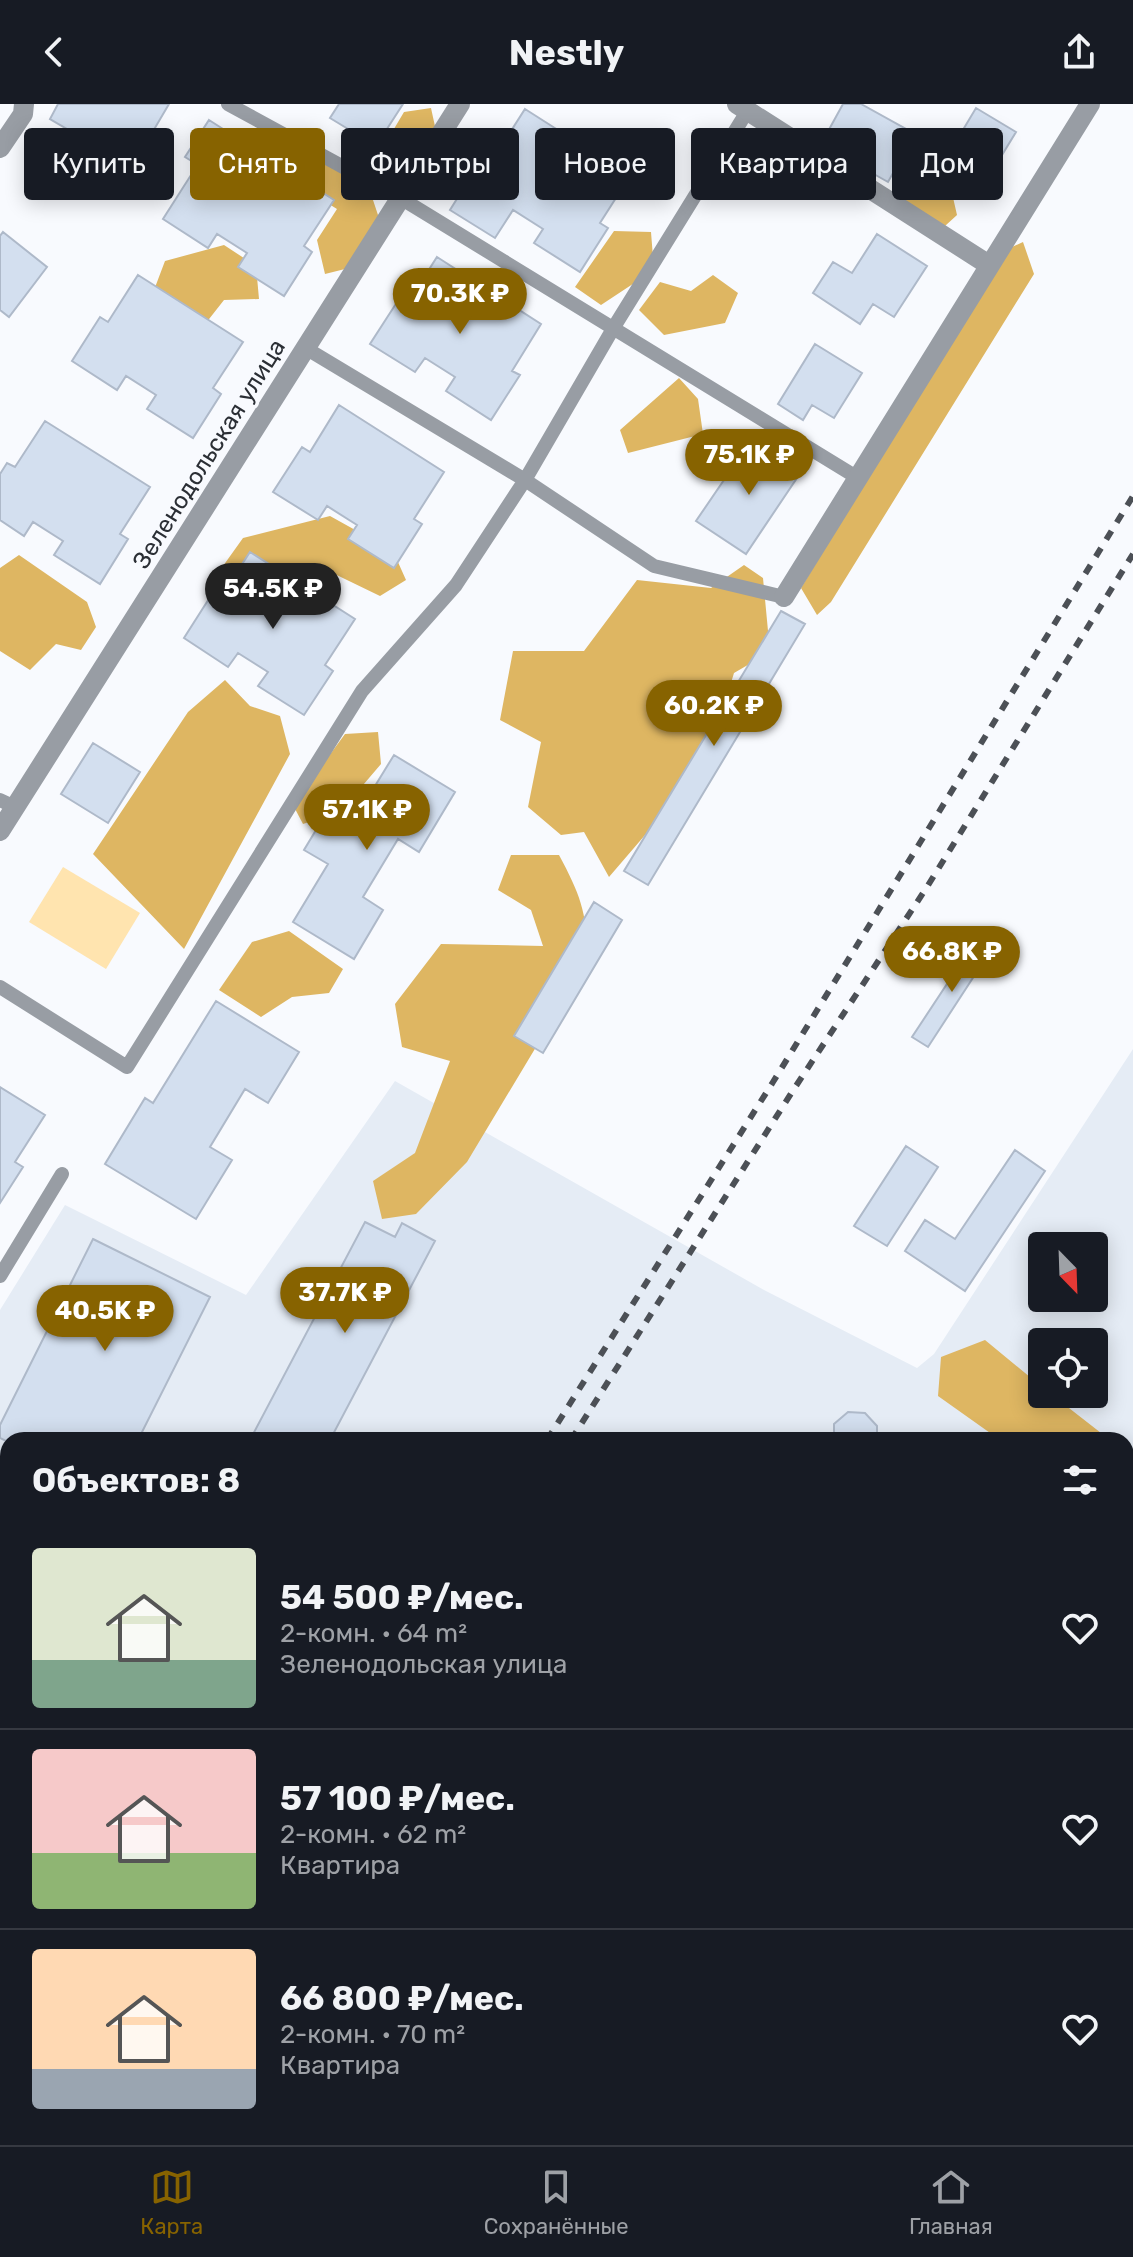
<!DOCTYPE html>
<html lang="ru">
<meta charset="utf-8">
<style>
body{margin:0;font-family:Rubik,sans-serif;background:#242831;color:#f1f3f6;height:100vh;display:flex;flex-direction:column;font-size:30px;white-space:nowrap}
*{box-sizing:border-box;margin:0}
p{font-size:26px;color:#9ea1a6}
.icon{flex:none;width:44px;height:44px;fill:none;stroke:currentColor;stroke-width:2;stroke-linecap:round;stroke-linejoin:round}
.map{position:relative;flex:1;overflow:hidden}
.details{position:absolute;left:0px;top:1328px;width:1134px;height:714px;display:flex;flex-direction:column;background:#171b24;border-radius:24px 24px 0 0;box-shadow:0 4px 20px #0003}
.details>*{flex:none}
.banner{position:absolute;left:24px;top:24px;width:1086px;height:72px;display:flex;gap:16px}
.needle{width:52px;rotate:157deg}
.fabs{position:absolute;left:1028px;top:1128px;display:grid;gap:16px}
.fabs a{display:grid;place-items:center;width:80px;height:80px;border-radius:8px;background:#171b24;box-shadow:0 4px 20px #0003;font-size:40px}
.price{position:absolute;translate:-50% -68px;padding:0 18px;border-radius:28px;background:#876300;color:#fff;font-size:26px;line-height:52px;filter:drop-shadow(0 2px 4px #0008)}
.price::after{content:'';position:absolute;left:50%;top:48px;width:24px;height:18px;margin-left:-12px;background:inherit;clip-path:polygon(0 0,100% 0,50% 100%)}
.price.active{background:#222;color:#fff}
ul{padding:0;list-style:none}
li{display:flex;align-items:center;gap:24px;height:200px;padding:0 32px}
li+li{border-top:2px solid #363941}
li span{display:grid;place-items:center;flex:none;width:224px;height:160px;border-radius:8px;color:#555}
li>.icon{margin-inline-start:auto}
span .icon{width:96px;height:96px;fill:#fffc;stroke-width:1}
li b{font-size:34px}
h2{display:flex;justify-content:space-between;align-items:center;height:96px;padding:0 32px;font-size:34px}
.pill{padding:0 28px;border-radius:8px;background:#171b24;box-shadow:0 4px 20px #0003;font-size:28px;line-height:72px}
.pill.active{background:#876300;color:#fff}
header{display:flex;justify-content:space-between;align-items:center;height:104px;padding:0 32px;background:#171b24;font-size:36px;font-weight:700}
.menu{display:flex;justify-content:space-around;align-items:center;height:112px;border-top:2px solid #363941;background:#171b24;font-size:22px;color:#9ea1a6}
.menu a{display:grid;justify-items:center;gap:4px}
.menu .active{color:#876300}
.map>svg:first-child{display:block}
.built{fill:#e5ecf5;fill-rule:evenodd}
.green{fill:#ffe4af}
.forest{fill:#deb662}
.building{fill:#d3dfef;stroke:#aeb9c9;stroke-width:2}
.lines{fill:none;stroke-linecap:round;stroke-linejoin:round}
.lane{stroke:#989da4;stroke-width:14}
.street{stroke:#989da4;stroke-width:20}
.rail{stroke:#4c5056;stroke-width:6;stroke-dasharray:10 10;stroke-linecap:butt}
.labels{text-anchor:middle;stroke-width:7;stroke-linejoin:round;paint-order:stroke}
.street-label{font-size:24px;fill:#2b2f35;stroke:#f8fafe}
</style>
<header><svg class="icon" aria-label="back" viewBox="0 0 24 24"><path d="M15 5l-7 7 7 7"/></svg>Nestly<svg class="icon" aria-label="share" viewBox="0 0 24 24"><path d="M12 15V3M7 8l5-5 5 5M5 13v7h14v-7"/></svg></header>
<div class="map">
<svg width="1133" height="2041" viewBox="0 0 1133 2041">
<rect width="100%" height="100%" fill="#f8fafe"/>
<!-- built -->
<path class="built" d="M 1133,945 L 1133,2041 L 0,2041 L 0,1970 L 8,1957 L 8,2034 L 1126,2034 L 1126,1336 L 8,1336 L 8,1793 L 0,1788 L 0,1206 L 65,1101 L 246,1191 L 395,977 L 764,1186 L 917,1264 L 934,1250 ZM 1042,1142 L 1094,1142 L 1094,1194 L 1042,1194 ZM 1042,1238 L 1094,1238 L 1094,1290 L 1042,1290 Z"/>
<!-- green -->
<path class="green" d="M 63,763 L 140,809 L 106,865 L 29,818 Z"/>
<!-- forest -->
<path class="forest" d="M 431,4 L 436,27 L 410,72 L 381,75 L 375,57 L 404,8 Z
M 281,24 L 371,90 L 380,117 L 349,164 L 325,170 L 317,136 L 337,105 L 250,51 L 253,32 Z
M 927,61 L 949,76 L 957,111 L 933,133 L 911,120 L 900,82 Z
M 614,127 L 651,128 L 654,166 L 601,201 L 575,183 Z
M 1023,138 L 1034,170 L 831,498 L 817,511 L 801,484 L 1003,147 Z
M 224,141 L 256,162 L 259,195 L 224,196 L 202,224 L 151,194 L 165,157 Z
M 713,171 L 738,189 L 725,219 L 664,231 L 639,206 L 660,178 L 691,187 Z
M 679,274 L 698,295 L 703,330 L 628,349 L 620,326 Z
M 330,412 L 393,447 L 406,476 L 380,492 L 316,461 L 282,483 L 238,486 L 223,462 L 243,434 Z
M 19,451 L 87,498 L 96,523 L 81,546 L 56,540 L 30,566 L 0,547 L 0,464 Z
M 744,461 L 763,474 L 770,548 L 734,569 L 706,660 L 609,773 L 584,728 L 561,731 L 528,703 L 541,638 L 500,616 L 513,547 L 584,547 L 637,476 L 711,484 Z
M 225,576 L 250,602 L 280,612 L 290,650 L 184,845 L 93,750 L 188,608 Z
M 378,628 L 381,660 L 340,708 L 303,720 L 293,701 L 345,630 Z
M 511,751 L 559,751 C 581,792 588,811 587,858 L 467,1058 L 416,1110 L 382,1115 L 373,1077 L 415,1049 L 450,957 L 402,943 L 395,900 L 441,840 L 543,842 L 531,806 L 498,786 Z
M 289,827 L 343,865 L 329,889 L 292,893 L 261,913 L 219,886 L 252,838 Z
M 985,1236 L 1042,1283 L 1042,1290 L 1051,1290 L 1110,1336 L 1000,1336 L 938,1292 L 941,1253 Z
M 1126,1348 L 1133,1353 L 1133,1430 L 1126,1425 Z"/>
<!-- building -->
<path class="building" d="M 58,0 L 169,0 L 132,63 L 50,15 Z
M 339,0 L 403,0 L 376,42 L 330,14 Z
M 843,0 L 861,0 L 915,30 L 888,78 L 821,40 Z
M 976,4 L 1016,28 L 985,79 L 945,56 Z
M 525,5 L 630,72 L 600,119 L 608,124 L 580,168 L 534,139 L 543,125 L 513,106 L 495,134 L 450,106 L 487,47 L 495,52 Z
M 209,16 L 334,96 L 304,142 L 312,148 L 284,192 L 238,163 L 247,149 L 217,130 L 208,144 L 163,115 L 191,71 L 199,76 L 206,66 L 185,53 Z
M 3,128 L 47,163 L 9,213 L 0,206 L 0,132 Z
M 877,130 L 927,162 L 894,213 L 873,200 L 860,220 L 813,189 L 833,158 L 852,169 Z
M 437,153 L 541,220 L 512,267 L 520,271 L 491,316 L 446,287 L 455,273 L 425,254 L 415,268 L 370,240 L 399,195 L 407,200 Z
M 138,171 L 243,238 L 213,284 L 221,290 L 193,334 L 147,305 L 156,291 L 126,272 L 117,286 L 72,257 L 100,213 L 108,218 Z
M 815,240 L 862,269 L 834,314 L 812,301 L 803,316 L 778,300 Z
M 339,301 L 444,368 L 414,415 L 422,420 L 394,464 L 348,435 L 357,421 L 327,402 L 318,416 L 273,388 L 302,343 L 310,348 Z
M 45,317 L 150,383 L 120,430 L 128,435 L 100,480 L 54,451 L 63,437 L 33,418 L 24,432 L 0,416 L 0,370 L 7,359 L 15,363 Z
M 752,335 L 801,368 L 746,450 L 696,417 Z
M 250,448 L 355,515 L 325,561 L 333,567 L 304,611 L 258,582 L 268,568 L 238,549 L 228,563 L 184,534 L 212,490 L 220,494 Z
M 781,507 L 805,520 L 648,781 L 624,767 Z
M 93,639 L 140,668 L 108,719 L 61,690 Z
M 394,651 L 455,688 L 419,748 L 398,735 L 363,793 L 383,806 L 354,855 L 293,818 L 328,760 L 304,746 L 336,693 L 359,708 Z
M 594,798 L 622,816 L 543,949 L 514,932 Z
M 976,836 L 991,846 L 928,943 L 912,933 Z
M 216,897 L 299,948 L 268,999 L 245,985 L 210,1043 L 232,1056 L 196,1115 L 105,1060 L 145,994 L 153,999 Z
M 0,983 L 45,1011 L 15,1058 L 23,1063 L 0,1099 Z
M 906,1042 L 938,1063 L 887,1142 L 854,1122 Z
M 1015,1046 L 1045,1067 L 965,1187 L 905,1147 L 925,1116 L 955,1135 Z
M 365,1118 L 395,1133 L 402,1119 L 435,1137 L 330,1336 L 250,1336 Z
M 93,1135 L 210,1193 L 138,1336 L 8,1338 L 0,1334 L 0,1321 Z
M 848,1308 L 865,1309 L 877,1322 L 877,1336 L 834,1336 L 834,1320 Z
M 0,1433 L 8,1438 L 8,1530 L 0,1545 Z
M 0,1574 L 8,1578 L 8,1685 L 0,1681 Z
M 1133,1837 L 1133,1877 L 1126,1870 L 1127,1843 Z
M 0,1867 L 8,1872 L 8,1914 L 0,1926 Z
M 260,2034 L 333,2034 L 345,2041 L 256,2041 Z
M 587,2034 L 680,2034 L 675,2041 L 583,2041 Z
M 920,2034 L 1046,2034 L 1056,2041 L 916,2041 Z"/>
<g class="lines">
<!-- lane -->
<path class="lane" d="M 228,0 L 402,95 L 858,374
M 307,245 L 525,376 L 654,462 L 784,493
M 0,696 L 15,703
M 0,883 L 127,963 L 362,587 L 456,481 L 525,376 L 614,223 L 748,6
M 0,1172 L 62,1070"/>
<!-- street -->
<path class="street" d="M 737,0 L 989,161
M 0,44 L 23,10 L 24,0
M 784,493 L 1090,0
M 0,727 L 460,0"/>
<!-- rail -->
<path class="rail" d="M 547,1336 L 773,978 L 1133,392
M 571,1336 L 792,988 L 927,783 L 1133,450
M 1126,1601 L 1133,1610
M 105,2041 L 110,2034
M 135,2041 L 139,2034
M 366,2041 L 367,2034"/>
</g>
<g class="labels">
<!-- street labels -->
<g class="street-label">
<text transform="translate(209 350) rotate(-58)" y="8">Зеленодольская улица</text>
</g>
</g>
</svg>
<div class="fabs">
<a><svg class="needle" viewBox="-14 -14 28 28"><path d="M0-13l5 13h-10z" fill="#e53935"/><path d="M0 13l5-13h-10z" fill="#9ea1a6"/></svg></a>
<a><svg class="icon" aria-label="locate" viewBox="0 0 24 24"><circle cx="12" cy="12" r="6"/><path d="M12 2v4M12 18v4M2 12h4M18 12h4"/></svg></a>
</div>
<b class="price" style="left:460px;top:232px">70.3K ₽</b>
<b class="price" style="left:749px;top:393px">75.1K ₽</b>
<b class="price active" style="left:273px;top:527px">54.5K ₽</b>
<b class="price" style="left:714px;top:644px">60.2K ₽</b>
<b class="price" style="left:367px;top:748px">57.1K ₽</b>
<b class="price" style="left:952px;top:890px">66.8K ₽</b>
<b class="price" style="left:345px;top:1231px">37.7K ₽</b>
<b class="price" style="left:105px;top:1249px">40.5K ₽</b>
<div class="banner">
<a class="pill">Купить</a>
<a class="pill active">Снять</a>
<a class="pill">Фильтры</a>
<a class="pill">Новое</a>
<a class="pill">Квартира</a>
<a class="pill">Дом</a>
</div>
<section class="details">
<h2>Объектов: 8<svg class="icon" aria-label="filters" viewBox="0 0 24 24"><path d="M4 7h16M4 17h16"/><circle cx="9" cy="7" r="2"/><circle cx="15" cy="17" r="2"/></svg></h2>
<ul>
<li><span style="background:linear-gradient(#dfe7d0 70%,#7fa58c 0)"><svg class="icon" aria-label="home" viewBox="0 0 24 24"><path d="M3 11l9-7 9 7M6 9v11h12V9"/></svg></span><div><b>54 500 ₽/мес.</b><p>2-комн. · 64 m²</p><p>Зеленодольская улица</p></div><svg class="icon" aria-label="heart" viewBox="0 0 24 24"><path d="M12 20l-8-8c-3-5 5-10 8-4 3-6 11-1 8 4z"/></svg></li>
<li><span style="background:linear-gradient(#f6c9c9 65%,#8fb573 0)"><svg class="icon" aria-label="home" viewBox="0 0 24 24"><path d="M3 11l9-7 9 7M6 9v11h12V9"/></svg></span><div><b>57 100 ₽/мес.</b><p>2-комн. · 62 m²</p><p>Квартира</p></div><svg class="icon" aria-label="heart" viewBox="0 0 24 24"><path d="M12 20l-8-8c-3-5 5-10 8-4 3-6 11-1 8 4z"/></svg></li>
<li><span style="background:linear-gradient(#ffd9b3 75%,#9aa5b1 0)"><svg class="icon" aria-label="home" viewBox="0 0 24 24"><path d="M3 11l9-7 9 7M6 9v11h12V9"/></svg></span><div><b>66 800 ₽/мес.</b><p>2-комн. · 70 m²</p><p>Квартира</p></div><svg class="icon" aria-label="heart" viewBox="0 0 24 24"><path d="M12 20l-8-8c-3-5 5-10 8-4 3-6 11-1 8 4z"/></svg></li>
</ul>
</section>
</div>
<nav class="menu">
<a class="active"><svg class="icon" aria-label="map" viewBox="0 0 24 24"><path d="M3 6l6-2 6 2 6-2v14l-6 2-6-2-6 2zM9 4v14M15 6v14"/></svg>Карта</a>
<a><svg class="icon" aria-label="saved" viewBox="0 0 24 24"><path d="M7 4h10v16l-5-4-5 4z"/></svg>Сохранённые</a>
<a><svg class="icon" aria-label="home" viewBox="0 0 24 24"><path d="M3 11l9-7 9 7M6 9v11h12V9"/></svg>Главная</a>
</nav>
